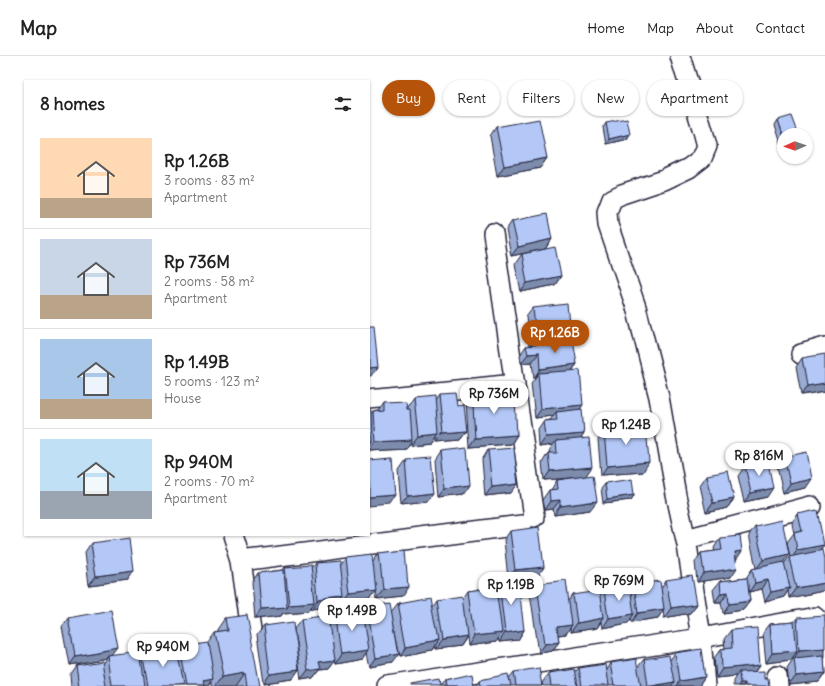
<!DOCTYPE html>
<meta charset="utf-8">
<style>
body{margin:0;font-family:Delius,sans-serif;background:#f2f2f2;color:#222;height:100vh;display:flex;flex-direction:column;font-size:15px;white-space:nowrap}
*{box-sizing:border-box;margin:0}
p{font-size:13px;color:#767676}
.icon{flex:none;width:22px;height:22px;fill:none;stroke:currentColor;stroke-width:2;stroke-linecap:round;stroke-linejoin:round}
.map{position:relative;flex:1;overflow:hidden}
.side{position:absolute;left:24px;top:24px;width:346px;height:456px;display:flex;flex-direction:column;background:#fff;border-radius:0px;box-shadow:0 1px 3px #0004}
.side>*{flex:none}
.hud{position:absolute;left:382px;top:24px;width:380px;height:36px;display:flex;gap:8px}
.needle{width:26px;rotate:268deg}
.controls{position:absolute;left:777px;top:72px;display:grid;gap:8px}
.controls a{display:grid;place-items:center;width:36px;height:36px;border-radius:50%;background:#fff;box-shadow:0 1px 3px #0004;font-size:20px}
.price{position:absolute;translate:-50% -34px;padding:0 9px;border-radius:14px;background:#fff;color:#222;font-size:13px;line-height:26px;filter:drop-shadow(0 1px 2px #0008)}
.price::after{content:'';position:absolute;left:50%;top:24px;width:12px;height:9px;margin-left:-6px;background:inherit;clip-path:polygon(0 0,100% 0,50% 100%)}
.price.current{background:#b45309;color:#fff}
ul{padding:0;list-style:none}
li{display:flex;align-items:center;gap:12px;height:100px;padding:0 16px}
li+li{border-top:1px solid #e0e0e0}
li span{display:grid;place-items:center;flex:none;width:112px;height:80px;border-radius:0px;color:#555}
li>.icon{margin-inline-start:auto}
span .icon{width:48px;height:48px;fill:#fffc;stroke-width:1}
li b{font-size:17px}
h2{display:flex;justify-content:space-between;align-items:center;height:48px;padding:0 16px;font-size:17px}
.pill{padding:0 14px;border-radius:18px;background:#fff;box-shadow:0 1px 3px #0004;font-size:14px;line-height:36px}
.pill.current{background:#b45309;color:#fff}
header{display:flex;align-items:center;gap:24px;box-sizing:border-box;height:56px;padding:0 20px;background:#fff;border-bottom:1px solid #e0e0e0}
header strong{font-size:19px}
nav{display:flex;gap:22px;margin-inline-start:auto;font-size:14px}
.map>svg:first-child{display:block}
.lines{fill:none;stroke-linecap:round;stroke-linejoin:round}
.minor-casing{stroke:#22223b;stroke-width:22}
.minor{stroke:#fff;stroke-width:19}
.wall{fill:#9aacd4;stroke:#22223b}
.shaded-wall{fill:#7d8cad;stroke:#22223b}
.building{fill:#b3c8f7;stroke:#22223b}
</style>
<header>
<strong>Map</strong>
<nav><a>Home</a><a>Map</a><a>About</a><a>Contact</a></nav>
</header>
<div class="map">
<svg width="825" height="630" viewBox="0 0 825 630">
<rect width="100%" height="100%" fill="#fff"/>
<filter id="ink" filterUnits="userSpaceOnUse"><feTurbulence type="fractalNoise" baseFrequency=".025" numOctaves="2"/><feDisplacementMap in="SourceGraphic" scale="8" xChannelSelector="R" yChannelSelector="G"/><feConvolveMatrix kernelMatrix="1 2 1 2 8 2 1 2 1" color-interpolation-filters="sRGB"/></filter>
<g filter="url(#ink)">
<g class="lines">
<defs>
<path id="minor" d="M 680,0 L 703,75 L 707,90 L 702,102 L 689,112 L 664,124 L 622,138 L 612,143 L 607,156 L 608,169 L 636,251 L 659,341 L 676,439 L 687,489 L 701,582 L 705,630
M 493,177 L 534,461
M 801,298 L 825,291
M 369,343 L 515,328
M 233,479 L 241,505 L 259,630
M 686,483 L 811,450
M 241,505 L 522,469
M 777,620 L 778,630
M 387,630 L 701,582 L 816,561"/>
</defs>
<!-- minor casing -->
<use href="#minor" class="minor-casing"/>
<!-- minor -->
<use href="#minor" class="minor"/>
</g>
<!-- wall -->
<path class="wall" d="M 778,64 L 784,79 L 784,90 L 782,91 L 775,69 Z
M 606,67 L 630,78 L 627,83 L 606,88 L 603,72 Z
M 496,71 L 547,102 L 540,112 L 497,120 L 490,80 Z
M 512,165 L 552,183 L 545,193 L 511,200 L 506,174 Z
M 522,198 L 561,220 L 555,229 L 521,236 L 515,208 Z
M 533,252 L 565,285 L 577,308 L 572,315 L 580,353 L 584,378 L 580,383 L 590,454 L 554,459 L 553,453 L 544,454 L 542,444 L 549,434 L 551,434 L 557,424 L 583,421 L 544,424 L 542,407 L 548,397 L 550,397 L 549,395 L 553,389 L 539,391 L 538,374 L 544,365 L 550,364 L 553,360 L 535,362 L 531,327 L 535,322 L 534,322 L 532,306 L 521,307 L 520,299 L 526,290 L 529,290 L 526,261 Z
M 802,302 L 825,335 L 801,339 L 796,311 Z
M 472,335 L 486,340 L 508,344 L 517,379 L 511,388 L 469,391 L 466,345 Z
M 439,337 L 457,350 L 467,375 L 460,384 L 436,386 L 436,382 L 432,388 L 411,390 L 411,386 L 406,393 L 370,395 L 369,391 L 369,392 L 369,355 L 372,359 L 374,356 L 378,355 L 384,346 L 408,353 L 408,349 L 414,340 L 435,343 Z
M 604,375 L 643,416 L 601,419 L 598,384 Z
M 488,394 L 511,437 L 485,440 L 482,404 Z
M 441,395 L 464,438 L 438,441 L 435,404 Z
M 784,401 L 806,432 L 783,437 L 777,411 Z
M 405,403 L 427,446 L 401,449 L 398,413 Z
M 745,410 L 767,441 L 744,446 L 738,420 Z
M 707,419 L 734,443 L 727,452 L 706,457 L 700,429 Z
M 605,427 L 634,439 L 631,444 L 603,447 L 601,432 Z
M 798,458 L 824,489 L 820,495 L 823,535 L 789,542 L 788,535 L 784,541 L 765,546 L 762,533 L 749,536 L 748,533 L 750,545 L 743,554 L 723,557 L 721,546 L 715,546 L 713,534 L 720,525 L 746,522 L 752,513 L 756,512 L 749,479 L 755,470 L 789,498 L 783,506 L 784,508 L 789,501 L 790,501 L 787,486 L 794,477 L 792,468 Z
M 510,475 L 544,511 L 538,520 L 508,523 L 504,484 Z
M 720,482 L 742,495 L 736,503 L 731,521 L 697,526 L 695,506 L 701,497 L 715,495 L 714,492 Z
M 91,487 L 128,524 L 89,529 L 85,496 Z
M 379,497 L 402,540 L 376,543 L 375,535 L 369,544 L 343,547 L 343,543 L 338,550 L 312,553 L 311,550 L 308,555 L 283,557 L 281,560 L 255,563 L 252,526 L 258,517 L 283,514 L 285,511 L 311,512 L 315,507 L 341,509 L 346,501 L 373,506 Z
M 666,524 L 697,548 L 690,557 L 664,562 L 663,554 L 658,562 L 632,566 L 631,562 L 628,567 L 602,572 L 601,566 L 597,572 L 571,576 L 570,572 L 566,578 L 558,579 L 559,586 L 552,595 L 539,597 L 530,537 L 537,528 L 569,545 L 573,539 L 600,540 L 604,534 L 630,533 L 634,529 L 661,532 Z
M 499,525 L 524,574 L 518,584 L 499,586 L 498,582 L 496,586 L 468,590 L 467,581 L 461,590 L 435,593 L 435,590 L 432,594 L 400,600 L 391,556 L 392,607 L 370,611 L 367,597 L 363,603 L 335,608 L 334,605 L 328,613 L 319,614 L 313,622 L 301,624 L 294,572 L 301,563 L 329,565 L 335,557 L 364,556 L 367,551 L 391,556 L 398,547 L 432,550 L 436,544 L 462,544 L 468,535 L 494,532 Z
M 68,562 L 112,600 L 141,600 L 142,597 L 176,593 L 179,589 L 207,586 L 214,576 L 218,575 L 227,562 L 260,630 L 212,630 L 212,626 L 209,630 L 71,630 L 70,618 L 76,609 L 103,608 L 107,602 L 69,609 L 62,571 Z
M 797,562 L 824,601 L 825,618 L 819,626 L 789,629 L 787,612 L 793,603 L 793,601 L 791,604 L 766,607 L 763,577 L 770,568 L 794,566 Z
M 264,570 L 299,614 L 293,623 L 264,627 L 257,579 Z
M 731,574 L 756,615 L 764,622 L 769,630 L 733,630 L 733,625 L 736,620 L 716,622 L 714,602 L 721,593 L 725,592 L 724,583 Z
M 675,597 L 705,621 L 699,630 L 672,630 L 672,629 L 671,630 L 543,630 L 542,627 L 549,617 L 575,616 L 579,612 L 606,614 L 610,607 L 638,611 L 644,603 L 670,604 Z
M 514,616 L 542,630 L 476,630 L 480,624 L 509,622 Z
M 445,624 L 474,630 L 440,630 Z"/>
<!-- shaded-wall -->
<path class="shaded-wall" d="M 630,78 L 627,83 L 606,88 L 609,83 Z
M 547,102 L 540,112 L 497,120 L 504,110 Z
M 552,183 L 545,193 L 511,200 L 518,191 Z
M 561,220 L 555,229 L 521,236 L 527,227 Z
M 570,277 L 564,286 L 530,290 L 536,281 Z
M 539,297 L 532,306 L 521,307 L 528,298 Z
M 577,308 L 570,317 L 538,317 L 535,322 L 534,322 L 540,313 Z
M 378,311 L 372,320 L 369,320 L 369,312 Z
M 825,327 L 825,335 L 801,339 L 807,330 Z
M 583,349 L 576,359 L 556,356 L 553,360 L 535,362 L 541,353 Z
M 467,375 L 460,384 L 436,386 L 443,377 Z
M 584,378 L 578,387 L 556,385 L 553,389 L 539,391 L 546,381 Z
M 438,379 L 432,388 L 411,390 L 418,381 Z
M 517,379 L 511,388 L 469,391 L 475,382 Z
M 412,384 L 406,393 L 370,395 L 376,386 Z
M 369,386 L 373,386 L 369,392 Z
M 649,406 L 643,416 L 601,419 L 607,410 Z
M 592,411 L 585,421 L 544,424 L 550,415 Z
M 812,423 L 806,432 L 783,437 L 790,428 Z
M 518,428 L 511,437 L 485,440 L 492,431 Z
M 470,429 L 464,438 L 438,441 L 445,432 Z
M 773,432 L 767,441 L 744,446 L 751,437 Z
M 434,437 L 427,446 L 401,449 L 408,440 Z
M 395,439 L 389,448 L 369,450 L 369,441 Z
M 634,439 L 631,444 L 603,447 L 607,443 Z
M 734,443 L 727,452 L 706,457 L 713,447 Z
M 560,444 L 553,453 L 544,454 L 550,445 Z
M 597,445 L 590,454 L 554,459 L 560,450 Z
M 824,489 L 818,498 L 791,504 L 797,494 Z
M 742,495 L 736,504 L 735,496 Z
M 789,498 L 783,507 L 756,513 L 763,504 Z
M 544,511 L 538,520 L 508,523 L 515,514 Z
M 737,512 L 731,521 L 697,526 L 704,517 Z
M 134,515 L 128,524 L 89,529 L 96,520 Z
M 768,524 L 762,533 L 749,536 L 755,527 Z
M 825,527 L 825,533 L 823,535 L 789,542 L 796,532 Z
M 408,531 L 402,540 L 376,543 L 383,533 Z
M 790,532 L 784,541 L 765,546 L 771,536 Z
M 376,535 L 369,544 L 343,547 L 350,538 Z
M 728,536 L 721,546 L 715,546 L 721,537 Z
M 344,541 L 338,550 L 312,553 L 318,544 Z
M 750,545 L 743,554 L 723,557 L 729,548 Z
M 315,546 L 308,555 L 283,557 L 281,560 L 255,563 L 261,553 L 287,551 L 289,548 Z
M 697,548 L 690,557 L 664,562 L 671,552 Z
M 664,553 L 658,562 L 632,566 L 638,557 Z
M 634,558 L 628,567 L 602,572 L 608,562 Z
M 603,562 L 597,572 L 571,576 L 577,567 Z
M 572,569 L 566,578 L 550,580 L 557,571 Z
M 524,574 L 518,584 L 499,586 L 505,577 Z
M 502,577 L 496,586 L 468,590 L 474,580 Z
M 467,580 L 461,590 L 435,593 L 442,584 Z
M 438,584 L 432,594 L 400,600 L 406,590 Z
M 559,586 L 552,595 L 539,597 L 545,588 Z
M 118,592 L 111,601 L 108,600 L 107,602 L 69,609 L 75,600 Z
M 825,592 L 825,601 L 794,604 L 794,603 L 799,594 Z
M 369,594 L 363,603 L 335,608 L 341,598 Z
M 797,595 L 791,604 L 766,607 L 772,597 Z
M 399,598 L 392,607 L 370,611 L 376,602 Z
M 335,604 L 328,613 L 319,614 L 313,622 L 301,624 L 308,615 L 318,606 Z
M 760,609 L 753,619 L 739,616 L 736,620 L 716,622 L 722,613 Z
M 299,614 L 293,623 L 264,627 L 270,618 Z
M 245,617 L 236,630 L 216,630 L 223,621 Z
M 825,617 L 819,626 L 789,629 L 796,620 Z
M 705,621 L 699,630 L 676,630 L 679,625 Z
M 213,623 L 209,630 L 199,630 L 203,625 Z
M 674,626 L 671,630 L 652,630 Z
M 740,627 L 745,627 L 743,630 L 738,630 Z"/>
<!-- building -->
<path class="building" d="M 791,60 L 798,79 L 784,79 L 784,81 L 778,64 Z
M 539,63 L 547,102 L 504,110 L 496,71 Z
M 627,63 L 630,78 L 609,83 L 606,67 Z
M 547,158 L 552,183 L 518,191 L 512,165 Z
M 555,191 L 561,220 L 527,227 L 522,198 Z
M 567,248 L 570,277 L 536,281 L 533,252 Z
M 369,269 L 374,269 L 378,311 L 369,312 Z
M 573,284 L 577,308 L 540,313 L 539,297 L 528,298 L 526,290 Z
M 825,298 L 825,327 L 807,330 L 802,302 Z
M 580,314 L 583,349 L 541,353 L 538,317 Z
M 486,334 L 486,340 L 507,339 L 508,344 L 515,343 L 517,379 L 475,382 L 472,335 Z
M 455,336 L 457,350 L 464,349 L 467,375 L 443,377 L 439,337 Z
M 435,338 L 438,379 L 418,381 L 414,340 Z
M 406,345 L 407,353 L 410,353 L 412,384 L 376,386 L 374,356 L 384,355 L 384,346 Z
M 582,353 L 584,378 L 546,381 L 544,365 L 557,364 L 556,356 Z
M 369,355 L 372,355 L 373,386 L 369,386 Z
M 646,371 L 649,406 L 607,410 L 604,375 Z
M 589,382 L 592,411 L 550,415 L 548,397 L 557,397 L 556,385 Z
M 467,392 L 470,429 L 445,432 L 441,395 Z
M 514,392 L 518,428 L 492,431 L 488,394 Z
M 807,396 L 812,423 L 790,428 L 784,401 Z
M 430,401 L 434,437 L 408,440 L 405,403 Z
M 392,402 L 395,439 L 369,441 L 369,404 Z
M 768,406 L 773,432 L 751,437 L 745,410 Z
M 728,415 L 734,443 L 713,447 L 707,419 Z
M 593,419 L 597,445 L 560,450 L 560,444 L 550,445 L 549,434 L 558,433 L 557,424 Z
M 632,423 L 634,439 L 607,443 L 605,427 Z
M 817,454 L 824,489 L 797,494 L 794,477 L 802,475 L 798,458 Z
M 782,464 L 789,498 L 763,504 L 755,470 Z
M 539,471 L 544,511 L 515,514 L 510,475 Z
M 740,480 L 742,495 L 735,496 L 737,512 L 704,517 L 701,497 L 722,494 L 720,482 Z
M 130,482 L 134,515 L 96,520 L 91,487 Z
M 405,494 L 408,531 L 383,533 L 379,497 Z
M 823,494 L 825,503 L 825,527 L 796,532 L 789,501 Z
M 372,498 L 376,535 L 350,538 L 346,501 Z
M 340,505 L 344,541 L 318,544 L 315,507 Z
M 784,506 L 790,532 L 771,536 L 768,524 L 755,527 L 752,513 Z
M 311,509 L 315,546 L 289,548 L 285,511 Z
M 284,514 L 287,551 L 261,553 L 258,517 Z
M 692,520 L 697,548 L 671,552 L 666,524 Z
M 747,522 L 750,545 L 729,548 L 728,536 L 721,537 L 720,525 Z
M 518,523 L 524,574 L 505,577 L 499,525 Z
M 566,524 L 572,569 L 557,571 L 559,586 L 545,588 L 537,528 Z
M 660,525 L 664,553 L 638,557 L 634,529 Z
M 630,530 L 634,558 L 608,562 L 604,534 Z
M 496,531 L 502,577 L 474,580 L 468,535 Z
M 599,535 L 603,562 L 577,567 L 573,539 Z
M 462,540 L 467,580 L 442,584 L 436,544 Z
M 430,541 L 438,584 L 406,590 L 398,547 Z
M 390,547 L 399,598 L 376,602 L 367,551 Z
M 363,553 L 369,594 L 341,598 L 335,557 Z
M 111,554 L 118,592 L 75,600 L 68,562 Z
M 247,559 L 260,630 L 247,630 L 245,617 L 223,621 L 214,576 L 229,574 L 227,562 Z
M 329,559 L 335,604 L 318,606 L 320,613 L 308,615 L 301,563 Z
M 825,560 L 825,592 L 799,594 L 797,562 Z
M 293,566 L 299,614 L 270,618 L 264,570 Z
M 794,566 L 797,595 L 772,597 L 770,568 Z
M 757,572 L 760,609 L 722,613 L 721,593 L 732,592 L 731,574 Z
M 207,585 L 213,623 L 203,625 L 204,630 L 186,630 L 179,589 Z
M 176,592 L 183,629 L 177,630 L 148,630 L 142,597 Z
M 701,593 L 705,621 L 679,625 L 675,597 Z
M 140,596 L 145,630 L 112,630 L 108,600 Z
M 669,599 L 674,626 L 652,630 L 648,630 L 644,603 Z
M 824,599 L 825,617 L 796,620 L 794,602 Z
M 636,603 L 641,630 L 614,630 L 610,607 Z
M 102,605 L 106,630 L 79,630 L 76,609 Z
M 605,608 L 608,630 L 582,630 L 579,612 Z
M 539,612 L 542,630 L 516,630 L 514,616 Z
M 575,613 L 578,630 L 551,630 L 549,617 Z
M 764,615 L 764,622 L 768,622 L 769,630 L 745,630 L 745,627 L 740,627 L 739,616 Z
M 472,618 L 474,630 L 446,630 L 445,624 Z
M 508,618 L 511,630 L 481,630 L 480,624 Z
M 439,624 L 440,630 L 412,630 L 412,629 Z"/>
</g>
</svg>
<div class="controls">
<a><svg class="needle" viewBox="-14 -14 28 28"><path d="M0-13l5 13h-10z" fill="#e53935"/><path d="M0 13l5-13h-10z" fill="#767676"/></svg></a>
</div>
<b class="price current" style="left:555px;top:298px">Rp 1.26B</b>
<b class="price" style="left:494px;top:359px">Rp 736M</b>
<b class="price" style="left:626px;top:390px">Rp 1.24B</b>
<b class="price" style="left:759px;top:421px">Rp 816M</b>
<b class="price" style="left:619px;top:546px">Rp 769M</b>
<b class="price" style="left:511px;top:550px">Rp 1.19B</b>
<b class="price" style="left:352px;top:576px">Rp 1.49B</b>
<b class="price" style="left:163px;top:612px">Rp 940M</b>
<div class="hud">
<a class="pill current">Buy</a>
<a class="pill">Rent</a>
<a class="pill">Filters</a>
<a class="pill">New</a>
<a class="pill">Apartment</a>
</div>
<section class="side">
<h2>8 homes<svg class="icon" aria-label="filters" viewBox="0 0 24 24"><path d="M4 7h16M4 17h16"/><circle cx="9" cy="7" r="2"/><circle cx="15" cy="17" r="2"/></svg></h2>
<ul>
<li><span style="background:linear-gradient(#ffd9b3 75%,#b9a48a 0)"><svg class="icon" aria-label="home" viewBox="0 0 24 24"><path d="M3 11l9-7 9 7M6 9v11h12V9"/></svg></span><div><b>Rp 1.26B</b><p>3 rooms · 83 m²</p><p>Apartment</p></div></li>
<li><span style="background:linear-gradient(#c9d6e8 70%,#b9a48a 0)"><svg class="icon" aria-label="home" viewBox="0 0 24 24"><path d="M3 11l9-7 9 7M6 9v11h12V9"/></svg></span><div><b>Rp 736M</b><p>2 rooms · 58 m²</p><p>Apartment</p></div></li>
<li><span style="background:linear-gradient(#a9c7e8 75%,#b9a48a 0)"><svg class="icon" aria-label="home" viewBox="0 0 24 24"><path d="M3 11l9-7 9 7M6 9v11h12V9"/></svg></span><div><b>Rp 1.49B</b><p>5 rooms · 123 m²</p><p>House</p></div></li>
<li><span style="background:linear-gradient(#bfe0f5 65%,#9aa5b1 0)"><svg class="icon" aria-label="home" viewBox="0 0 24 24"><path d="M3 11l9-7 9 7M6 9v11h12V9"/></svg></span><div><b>Rp 940M</b><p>2 rooms · 70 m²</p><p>Apartment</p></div></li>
</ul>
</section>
</div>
